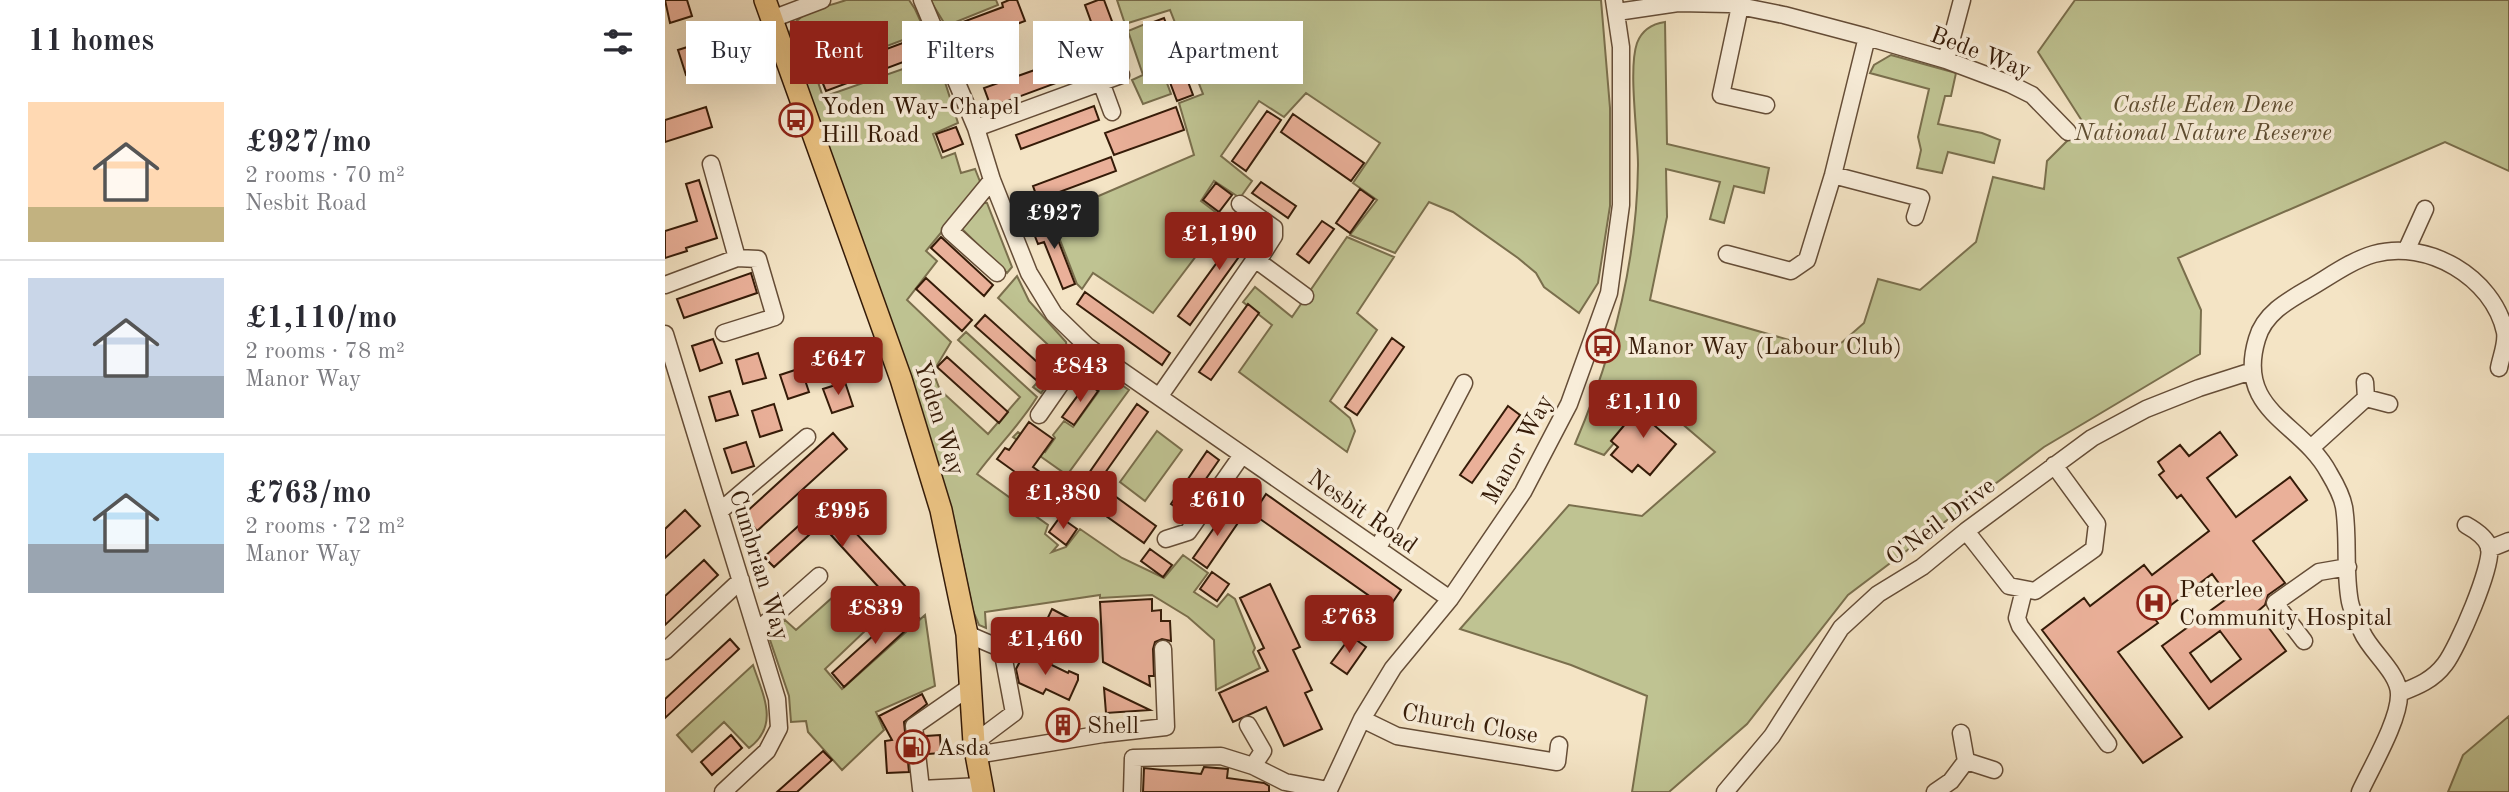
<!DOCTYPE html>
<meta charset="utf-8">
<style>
body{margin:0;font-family:"Old Standard TT",serif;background:#f2f2f3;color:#2b2b33;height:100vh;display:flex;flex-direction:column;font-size:26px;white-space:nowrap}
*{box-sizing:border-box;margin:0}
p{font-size:23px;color:#7c7c81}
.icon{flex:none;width:38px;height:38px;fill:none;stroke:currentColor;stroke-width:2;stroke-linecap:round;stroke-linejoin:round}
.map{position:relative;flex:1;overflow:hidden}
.details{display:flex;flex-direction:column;background:#fff;width:665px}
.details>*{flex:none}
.banner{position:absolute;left:21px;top:21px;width:665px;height:63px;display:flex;gap:14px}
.price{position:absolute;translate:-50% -60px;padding:0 16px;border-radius:7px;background:#8f2418;color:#fff;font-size:23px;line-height:46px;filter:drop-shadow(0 2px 4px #0008)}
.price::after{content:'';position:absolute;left:50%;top:42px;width:21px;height:16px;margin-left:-10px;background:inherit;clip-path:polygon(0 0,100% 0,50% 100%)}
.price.on{background:#222;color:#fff}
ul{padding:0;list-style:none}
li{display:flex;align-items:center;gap:21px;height:175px;padding:0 28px}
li+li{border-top:2px solid #e1e1e2}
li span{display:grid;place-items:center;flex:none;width:196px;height:140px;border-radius:0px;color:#555}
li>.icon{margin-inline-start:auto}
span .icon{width:84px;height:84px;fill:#fffc;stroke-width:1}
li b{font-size:30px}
h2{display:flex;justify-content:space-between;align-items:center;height:84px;padding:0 28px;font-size:30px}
.chip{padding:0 24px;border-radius:0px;background:#fff;box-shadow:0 7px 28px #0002;font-size:24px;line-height:63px}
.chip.on{background:#8f2418;color:#fff}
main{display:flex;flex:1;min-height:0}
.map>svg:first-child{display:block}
.green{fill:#bfc392;stroke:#7a6f4d;stroke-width:2}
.building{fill:#eab099;stroke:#351b08;stroke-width:2;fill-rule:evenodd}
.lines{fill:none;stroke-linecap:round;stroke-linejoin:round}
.minor-casing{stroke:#654d37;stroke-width:19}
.major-casing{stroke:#351b08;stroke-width:24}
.minor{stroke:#f8edd9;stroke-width:16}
.major{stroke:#eac282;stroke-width:21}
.labels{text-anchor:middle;stroke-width:7;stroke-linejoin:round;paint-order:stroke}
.street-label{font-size:24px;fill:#351b08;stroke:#f8edd9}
.park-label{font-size:24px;font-style:italic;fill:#5e4d31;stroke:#f8edd9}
.poi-label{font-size:24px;fill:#351b08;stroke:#f8edd9;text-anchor:start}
</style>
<main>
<section class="details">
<h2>11 homes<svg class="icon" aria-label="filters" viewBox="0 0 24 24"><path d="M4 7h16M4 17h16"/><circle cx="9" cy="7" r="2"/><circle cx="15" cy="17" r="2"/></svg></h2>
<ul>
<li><span style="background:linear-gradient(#ffd9b3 75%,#c2b280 0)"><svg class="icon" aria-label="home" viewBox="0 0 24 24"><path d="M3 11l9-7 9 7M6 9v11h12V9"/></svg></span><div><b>£927/mo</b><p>2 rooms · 70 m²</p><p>Nesbit Road</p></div></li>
<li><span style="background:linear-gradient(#c9d6e8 70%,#9aa5b1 0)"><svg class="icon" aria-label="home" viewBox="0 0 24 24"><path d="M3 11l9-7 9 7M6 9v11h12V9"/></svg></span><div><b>£1,110/mo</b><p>2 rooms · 78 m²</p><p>Manor Way</p></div></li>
<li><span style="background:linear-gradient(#bfe0f5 65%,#9aa5b1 0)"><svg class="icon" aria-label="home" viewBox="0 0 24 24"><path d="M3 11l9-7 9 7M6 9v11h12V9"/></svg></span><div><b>£763/mo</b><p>2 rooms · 72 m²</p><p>Manor Way</p></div></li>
</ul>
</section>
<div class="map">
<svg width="1844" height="792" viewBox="0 0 1844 792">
<rect width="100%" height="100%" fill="#f4e4c5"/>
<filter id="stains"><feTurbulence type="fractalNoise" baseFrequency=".00286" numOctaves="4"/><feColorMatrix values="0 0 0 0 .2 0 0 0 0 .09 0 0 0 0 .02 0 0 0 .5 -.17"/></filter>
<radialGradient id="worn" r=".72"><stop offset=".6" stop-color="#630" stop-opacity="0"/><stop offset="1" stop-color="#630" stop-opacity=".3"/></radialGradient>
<!-- green -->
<path class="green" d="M 181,0 L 244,0 L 250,9 L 270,53 L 260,57 L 251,35 L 150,73 L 158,97 L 272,57 L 293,123 L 268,134 L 277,158 L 290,153 L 296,173 L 310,169 L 316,184 L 261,251 L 272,261 L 242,300 L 286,342 L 268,372 L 275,390 L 323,434 L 355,397 L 293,340 L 301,332 L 372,397 C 355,425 331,448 312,474 L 383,525 L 380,534 L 393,545 L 387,552 L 401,547 L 415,529 L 457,558 L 499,578 L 518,555 L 543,573 L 529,592 L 552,607 L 563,594 L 570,599 L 590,648 L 588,652 L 595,668 L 551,690 L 549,640 L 523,617 L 487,595 L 435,598 L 435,595 L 320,612 L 321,628 L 314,625 L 308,611 L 289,520 L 123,42 C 125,11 156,9 181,0 Z
M 265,0 L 331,0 L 333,5 L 281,26 Z
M 452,0 L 936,0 L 945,108 L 945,206 L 933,283 L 914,313 L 879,287 L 871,273 L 853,258 L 788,212 L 764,202 L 730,253 L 685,235 L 712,200 L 688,183 L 715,143 L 641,93 L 619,117 L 594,101 L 556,156 L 587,181 L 575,198 L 549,181 L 536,201 L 557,217 L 551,227 L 582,250 L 578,257 L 547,235 L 488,313 L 428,273 L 417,289 L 412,284 L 395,240 L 394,213 L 529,155 L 514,103 L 538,94 L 505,10 L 460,24 Z
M 1410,0 L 1844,0 L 1844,171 L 1780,142 L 1513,258 L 1536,310 L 1535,354 L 1379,447 L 1183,595 L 1082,724 L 1004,792 L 967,792 L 982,696 L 906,665 L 795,629 L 904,505 L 977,516 L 1050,452 L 987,398 L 939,455 L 910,444 C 948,355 972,262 973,165 C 973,135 963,69 972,43 C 977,30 986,24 1000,22 L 1002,144 L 1104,168 L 1099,193 L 1069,186 L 1059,223 L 1045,219 L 1055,182 L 1001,169 L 1002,217 L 985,300 L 1166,352 L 1199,323 L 1213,279 L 1255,290 L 1311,242 L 1328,177 L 1379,189 L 1382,161 L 1419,124 L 1373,52 Z
M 480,24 L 506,94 L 478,104 L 467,80 L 478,75 L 463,31 Z
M 1226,55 L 1291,73 L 1286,96 L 1280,96 L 1273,124 L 1317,133 L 1335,140 L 1329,163 L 1283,152 L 1277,173 L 1252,168 L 1256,150 L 1253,137 L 1264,89 L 1205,73 L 1209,65 Z
M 319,203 L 322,203 L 347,267 L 342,273 L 297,229 Z
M 682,237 L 729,257 L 692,313 L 712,330 L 665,401 L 685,418 L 690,431 L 682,452 L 574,372 L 607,325 L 578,302 L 590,287 L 627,317 Z
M 352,276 L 364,301 L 401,342 L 403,357 L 376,393 L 368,387 L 384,370 L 383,368 L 394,355 L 333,298 Z
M 421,363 L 425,363 L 464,390 L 402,475 L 348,437 L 353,432 L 380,452 L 390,438 L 388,435 L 399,421 L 408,427 L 434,391 L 414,376 L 416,367 Z
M 492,431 L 517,450 L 480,501 L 455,482 Z
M 169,596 L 200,631 L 160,669 L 177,689 L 260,615 L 270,686 L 211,712 L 219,730 L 177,770 L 143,732 L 141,721 L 126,722 L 124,696 L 103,634 L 120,620 L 131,630 Z
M 88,665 C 98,695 115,725 84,748 L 59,722 L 27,752 L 12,735 Z
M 1844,716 L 1844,792 L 1783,792 L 1798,755 Z"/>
<!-- building -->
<path class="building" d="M 0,0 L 22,0 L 27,16 L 5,23 Z
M 344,0 L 352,0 L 360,21 L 302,43 L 295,23 L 338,7 L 337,3 Z
M 433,0 L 439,0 L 460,56 L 441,63 L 420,5 Z
M 499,18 L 528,95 L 512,101 L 483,24 Z
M 251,38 L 257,55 L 161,91 L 154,74 Z
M 35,43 L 43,68 L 21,75 L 13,50 Z
M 395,61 L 402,79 L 326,107 L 319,88 Z
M 429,106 L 434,120 L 356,149 L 351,135 Z
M 41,107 L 47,127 L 0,142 L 0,120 Z
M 511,107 L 519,130 L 449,155 L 440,133 Z
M 602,111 L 616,120 L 581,171 L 567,161 Z
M 628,114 L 699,163 L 686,181 L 616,132 Z
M 291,127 L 298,144 L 278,152 L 271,134 Z
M 446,157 L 451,171 L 373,200 L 368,186 Z
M 34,180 L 52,238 L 21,248 L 22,251 L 0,258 L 0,231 L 32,221 L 21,184 Z
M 596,182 L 631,206 L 623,218 L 587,193 Z
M 551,183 L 567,195 L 554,212 L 538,200 Z
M 695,189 L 709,199 L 685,233 L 671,223 Z
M 385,219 L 410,284 L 398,289 L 379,242 L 373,244 L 366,226 Z
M 657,221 L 669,229 L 644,263 L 632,254 Z
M 568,222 L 594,240 L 588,249 L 581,247 L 525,325 L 513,316 L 569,239 L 561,233 Z
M 276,237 L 328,285 L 319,296 L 266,248 Z
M 86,273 L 92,293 L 19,318 L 12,299 Z
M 261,278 L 307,320 L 297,331 L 251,289 Z
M 420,292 L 505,353 L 497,365 L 412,304 Z
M 583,304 L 594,313 L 546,380 L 534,372 Z
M 320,315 L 381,370 L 371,380 L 310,326 Z
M 727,338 L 739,347 L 692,415 L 680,407 Z
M 48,339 L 57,363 L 35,371 L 27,346 Z
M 93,353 L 101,378 L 78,384 L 71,360 Z
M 282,357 L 343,412 L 334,423 L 272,367 Z
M 136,368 L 144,392 L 123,399 L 115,375 Z
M 180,382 L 188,406 L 167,413 L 158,389 Z
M 422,383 L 433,391 L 409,425 L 397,417 Z
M 65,391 L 73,415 L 51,421 L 44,397 Z
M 987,401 L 1002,413 L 990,426 L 1011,444 L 985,475 L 973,465 L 967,472 L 946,455 L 953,447 L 946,441 L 977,404 L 981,408 Z
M 109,404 L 117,430 L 95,437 L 87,411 Z
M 472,404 L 483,412 L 435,480 L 424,473 Z
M 843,406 L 855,415 L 807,483 L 795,475 Z
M 364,422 L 388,439 L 368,467 L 409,496 L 400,508 L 332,459 L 340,448 L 344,450 Z
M 1555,432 L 1572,455 L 1542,478 L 1571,517 L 1625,477 L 1642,500 L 1588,541 L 1620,583 L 1603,595 L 1600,605 L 1592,612 L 1621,651 L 1544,709 L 1497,646 L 1564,597 L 1547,574 L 1489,618 L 1493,623 L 1453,652 L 1517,737 L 1478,763 L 1377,630 L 1419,598 L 1425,606 L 1479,565 L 1487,575 L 1544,531 L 1516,495 L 1512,498 L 1494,475 L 1499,471 L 1493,462 L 1515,445 L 1524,456 ZM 1555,631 L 1576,659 L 1546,682 L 1525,653 Z
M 168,433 L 182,449 L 92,531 L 78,515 Z
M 81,442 L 89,466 L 67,473 L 59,449 Z
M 542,451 L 554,460 L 518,512 L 506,504 Z
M 432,483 L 491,526 L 479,543 L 420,501 Z
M 601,494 L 736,590 L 723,609 L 588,514 Z
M 161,501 L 243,589 L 228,603 L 156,524 L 109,567 L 99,557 Z
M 563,508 L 577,517 L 542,568 L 528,558 Z
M 20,510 L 35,526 L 0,558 L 0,529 Z
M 395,517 L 412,529 L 401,545 L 384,532 Z
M 485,549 L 507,565 L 498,577 L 476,561 Z
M 39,560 L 53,575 L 0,625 L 0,596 Z
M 547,572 L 564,584 L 552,601 L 535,589 Z
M 605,584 L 635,647 L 628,650 L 647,690 L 640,693 L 657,729 L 619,746 L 601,707 L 568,722 L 554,693 L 603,671 L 593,651 L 599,648 L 575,598 Z
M 487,599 L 487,611 L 496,610 L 496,621 L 505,621 L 506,641 L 497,639 L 490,642 L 488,649 L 489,676 L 484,676 L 485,686 L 438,662 L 435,602 Z
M 242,605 L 254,618 L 179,687 L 167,673 Z
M 387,609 L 419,626 L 408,646 L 377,630 Z
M 686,636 L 701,647 L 682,674 L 666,663 Z
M 65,639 L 74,649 L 0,718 L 0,699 Z
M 360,652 L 403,673 L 404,671 L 413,675 L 413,680 L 404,700 L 381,689 L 378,694 L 354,683 L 351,669 Z
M 439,688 L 485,710 L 441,713 Z
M 257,694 L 262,704 L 239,722 L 244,772 L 222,773 L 220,741 L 227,740 L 214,716 Z
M 66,735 L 77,748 L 47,775 L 36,762 Z
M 275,735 L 276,753 L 263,754 L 261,736 Z
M 158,751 L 167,760 L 132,792 L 112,792 Z
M 539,767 L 563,769 L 562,778 L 599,783 L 604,786 L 604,792 L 478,792 L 479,768 L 536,774 Z"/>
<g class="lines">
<defs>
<path id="minor" d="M 257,0 L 311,128 L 327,180 L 364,273 L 389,314 L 422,346 L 451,367 L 785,599
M 1075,6 L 1056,95 L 1101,105
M 952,12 L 1013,3 L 1064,4 L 1119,15 L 1202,37 L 1281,60 L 1345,84 L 1367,95 L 1403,132
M 107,19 L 157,0
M 1281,60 L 1297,0
M 436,82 L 447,112
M 311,128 L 456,75
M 1168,175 L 1256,198 L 1250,217
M 327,180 L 285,231 L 332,273
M 575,204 L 609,228 L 609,236 L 593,261
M 1741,251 L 1760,209
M 1062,254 L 1126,271 L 1142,260 L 1168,175 L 1202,37
M 0,285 L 72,258 L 46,164
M 59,333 L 110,317 L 93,259 L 72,258
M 0,334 L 112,699 L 114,728 L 102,751 L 58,792
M 1700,382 L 1701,398 L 1724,404
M 494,397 L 590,259 L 640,296
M 374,415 L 422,346
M 1647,447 L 1701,398
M 55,511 L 142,437
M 1301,531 L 1344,586 L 1370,591 L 1429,549 L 1432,524 L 1389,465
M 501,539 L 523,532 L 577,455
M 713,548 L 799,383
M 1824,549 L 1844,541
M 1359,590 L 1352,618 L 1355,626 L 1443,744
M 92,631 L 154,576
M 302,634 L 337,649 L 349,713 L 309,743
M 1639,641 L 1610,603 L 1654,572 L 1683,567
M 0,651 L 76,580
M 305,687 L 249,726 L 256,789 L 316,786
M 1735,693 C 1753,686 1768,680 1780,664 C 1792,649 1829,564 1824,547 C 1821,537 1810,530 1801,525
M 697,719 L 732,736 L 892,762 L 894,745
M 583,725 L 598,751 L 588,766
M 1296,733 L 1301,761
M 311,755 L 438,734 L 501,727 L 498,649
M 467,792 L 468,758 L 556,756 L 588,766 L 620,782 L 663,790
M 663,792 L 697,719 L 728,668 L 785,599 L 858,492 L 904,404 L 944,293 L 956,205 L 956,47 L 949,0
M 1060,792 L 1107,736 L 1176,628 L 1213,594 L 1257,567 L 1301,531 L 1427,438 L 1481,409 L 1534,388 L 1587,371
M 1270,792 L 1286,781 L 1301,761 L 1329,770
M 1695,792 C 1706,768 1735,719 1734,694 C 1734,673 1705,651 1697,632 C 1693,622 1687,612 1685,602 C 1679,571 1684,538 1679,507 C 1677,496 1670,483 1664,473 C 1637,422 1570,412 1592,339 C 1599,314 1622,301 1643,289 C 1664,277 1685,261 1709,254 C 1762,239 1828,277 1840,332 C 1842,343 1836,357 1834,368"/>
<path id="major" d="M 100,0 L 236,379 L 276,510 L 302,634 L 309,743 L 318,792"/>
</defs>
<!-- minor casing -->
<use href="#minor" class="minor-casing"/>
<!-- major casing -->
<use href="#major" class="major-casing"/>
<!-- minor -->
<use href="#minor" class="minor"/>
<!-- major -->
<use href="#major" class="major"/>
</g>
<!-- icons -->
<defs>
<symbol id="bus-ring" viewBox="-11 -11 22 22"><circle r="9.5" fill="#f8edd9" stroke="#8f2418" stroke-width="1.5"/><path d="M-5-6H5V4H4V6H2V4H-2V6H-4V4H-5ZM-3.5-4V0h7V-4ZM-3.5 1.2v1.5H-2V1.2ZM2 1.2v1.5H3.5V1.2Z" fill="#8f2418"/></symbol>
<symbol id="hospital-ring" viewBox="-11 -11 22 22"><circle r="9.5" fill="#f8edd9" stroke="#8f2418" stroke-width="1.5"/><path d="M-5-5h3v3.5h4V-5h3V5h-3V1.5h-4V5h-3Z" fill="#8f2418"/></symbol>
<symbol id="building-ring" viewBox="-11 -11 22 22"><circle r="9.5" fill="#f8edd9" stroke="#8f2418" stroke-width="1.5"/><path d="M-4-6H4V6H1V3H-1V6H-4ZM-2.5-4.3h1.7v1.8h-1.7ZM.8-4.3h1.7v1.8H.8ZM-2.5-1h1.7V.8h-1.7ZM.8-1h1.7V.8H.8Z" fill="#8f2418"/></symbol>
<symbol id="fuel-ring" viewBox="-11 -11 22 22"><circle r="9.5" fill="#f8edd9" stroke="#8f2418" stroke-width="1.5"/><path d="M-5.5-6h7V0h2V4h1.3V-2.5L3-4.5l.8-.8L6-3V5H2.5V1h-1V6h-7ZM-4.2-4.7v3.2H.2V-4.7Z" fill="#8f2418"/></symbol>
</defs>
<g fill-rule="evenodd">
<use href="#bus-ring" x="112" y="101" width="38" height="38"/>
<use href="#bus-ring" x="919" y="327" width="38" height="38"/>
<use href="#hospital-ring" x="1470" y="584" width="38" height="38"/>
<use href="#building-ring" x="379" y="706" width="38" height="38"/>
<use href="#fuel-ring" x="229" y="728" width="38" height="38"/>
</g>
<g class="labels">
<!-- street labels -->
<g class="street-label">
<text transform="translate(1316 52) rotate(21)" y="8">Bede Way</text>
<text transform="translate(275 418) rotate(72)" y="8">Yoden Way</text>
<text transform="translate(852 449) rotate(-61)" y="8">Manor Way</text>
<text transform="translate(698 511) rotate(35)" y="8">Nesbit Road</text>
<text transform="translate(1275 521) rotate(-37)" y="8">O'Neil Drive</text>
<text transform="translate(95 565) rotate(73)" y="8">Cumbrian Way</text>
<text transform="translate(805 723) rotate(10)" y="8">Church Close</text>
</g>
<!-- park labels -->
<g class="park-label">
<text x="1538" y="112">Castle Eden Dene<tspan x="1538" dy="28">National Nature Reserve</tspan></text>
</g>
<!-- poi labels -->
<g class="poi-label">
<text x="156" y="114">Yoden Way-Chapel<tspan x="156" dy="28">Hill Road</tspan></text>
<text x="962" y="354">Manor Way (Labour Club)</text>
<text x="1514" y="597">Peterlee<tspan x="1514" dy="28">Community Hospital</tspan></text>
<text x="422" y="733">Shell</text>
<text x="272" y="755">Asda</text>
</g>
</g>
<rect width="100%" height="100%" filter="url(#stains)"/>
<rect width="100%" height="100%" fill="url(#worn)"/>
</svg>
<b class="price on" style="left:389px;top:251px">£927</b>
<b class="price" style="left:554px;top:272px">£1,190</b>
<b class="price" style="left:173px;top:397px">£647</b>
<b class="price" style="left:415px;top:404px">£843</b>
<b class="price" style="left:978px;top:440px">£1,110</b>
<b class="price" style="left:398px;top:531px">£1,380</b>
<b class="price" style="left:552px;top:538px">£610</b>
<b class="price" style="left:177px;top:549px">£995</b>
<b class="price" style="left:210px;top:646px">£839</b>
<b class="price" style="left:684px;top:655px">£763</b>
<b class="price" style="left:380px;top:677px">£1,460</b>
<div class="banner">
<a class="chip">Buy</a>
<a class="chip on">Rent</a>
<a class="chip">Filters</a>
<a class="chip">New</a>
<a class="chip">Apartment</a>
</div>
</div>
</main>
